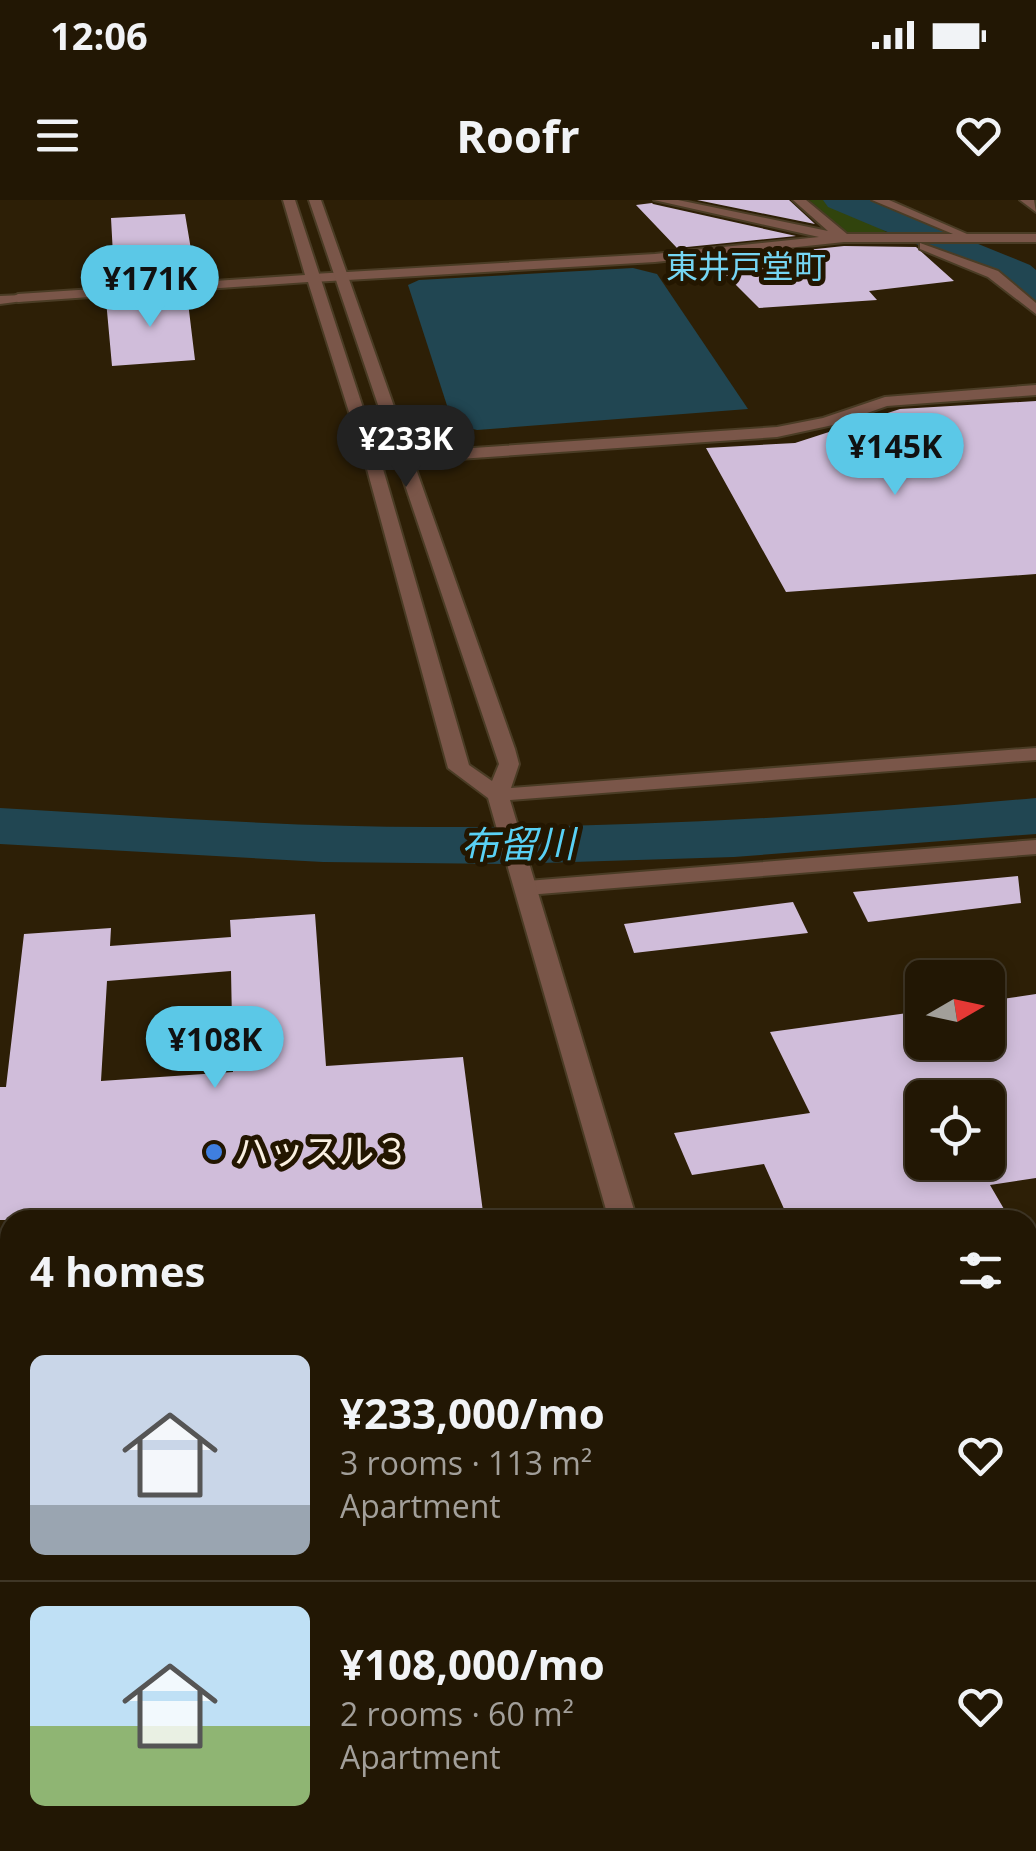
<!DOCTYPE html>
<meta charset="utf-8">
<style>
body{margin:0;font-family:"Open Sans","Noto Sans JP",sans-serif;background:#2e2413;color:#f1f3f6;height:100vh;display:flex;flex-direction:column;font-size:38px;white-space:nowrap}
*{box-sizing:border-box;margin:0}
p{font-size:32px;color:#a29f9a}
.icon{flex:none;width:55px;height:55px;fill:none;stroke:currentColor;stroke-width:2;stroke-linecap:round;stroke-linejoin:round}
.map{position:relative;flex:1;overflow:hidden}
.panel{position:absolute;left:0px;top:1010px;width:1038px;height:642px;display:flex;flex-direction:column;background:#221704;border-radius:30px 30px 0 0;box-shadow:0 5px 15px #0003,0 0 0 2px #3f3626}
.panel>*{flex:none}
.needle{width:65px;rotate:81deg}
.tools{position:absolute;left:905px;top:760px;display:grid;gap:20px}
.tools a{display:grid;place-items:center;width:100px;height:100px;border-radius:15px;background:#221704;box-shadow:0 5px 15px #0003,0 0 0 2px #3f3626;font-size:50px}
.price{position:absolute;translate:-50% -85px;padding:0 22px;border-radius:35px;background:#5bc8e7;color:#111;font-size:32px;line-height:65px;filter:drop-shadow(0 2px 5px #0008)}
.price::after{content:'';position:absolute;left:50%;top:60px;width:30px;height:22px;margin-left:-15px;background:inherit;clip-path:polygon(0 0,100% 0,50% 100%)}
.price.current{background:#222;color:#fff}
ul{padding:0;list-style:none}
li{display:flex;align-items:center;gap:30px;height:250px;padding:0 30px}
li+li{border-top:2px solid #3f3626}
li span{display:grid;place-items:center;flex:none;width:280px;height:200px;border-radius:15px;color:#555}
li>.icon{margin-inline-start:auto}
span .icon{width:120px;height:120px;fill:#fffc;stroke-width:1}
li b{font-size:42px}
h2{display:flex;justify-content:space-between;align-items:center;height:120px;padding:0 30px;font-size:42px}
.status{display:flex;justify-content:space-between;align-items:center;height:70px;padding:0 50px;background:#221704;direction:ltr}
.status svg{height:28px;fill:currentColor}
header{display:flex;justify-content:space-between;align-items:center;height:130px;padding:0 30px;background:#221704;font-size:45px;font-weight:700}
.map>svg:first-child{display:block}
.green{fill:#31440d}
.water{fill:#214652}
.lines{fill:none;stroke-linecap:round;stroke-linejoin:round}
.river{fill:#214652;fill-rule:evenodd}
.building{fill:#d0bdda;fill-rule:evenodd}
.minor-casing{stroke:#4a3c25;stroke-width:4}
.tertiary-casing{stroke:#4a3c25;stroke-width:4}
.minor{fill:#7a5649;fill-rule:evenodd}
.tertiary{fill:#7a5649;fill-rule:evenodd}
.shop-dot{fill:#3f7fe0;stroke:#231600;stroke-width:4}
.labels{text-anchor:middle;stroke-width:10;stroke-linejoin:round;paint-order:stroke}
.far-neighbourhood-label{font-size:32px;fill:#75d6f3;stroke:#231600}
.poi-label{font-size:35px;fill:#faf0e1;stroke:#231600;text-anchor:start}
.water-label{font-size:38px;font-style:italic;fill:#59d1f5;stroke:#231600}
</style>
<div class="status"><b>12:06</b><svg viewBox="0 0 49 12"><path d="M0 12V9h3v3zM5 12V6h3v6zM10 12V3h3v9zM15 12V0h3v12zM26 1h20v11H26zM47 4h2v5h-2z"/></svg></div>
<header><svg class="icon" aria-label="menu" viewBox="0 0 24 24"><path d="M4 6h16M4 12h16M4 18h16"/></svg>Roofr<svg class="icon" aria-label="heart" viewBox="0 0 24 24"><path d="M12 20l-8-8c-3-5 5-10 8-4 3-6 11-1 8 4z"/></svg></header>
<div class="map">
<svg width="1036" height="1651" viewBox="0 0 1036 1651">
<rect width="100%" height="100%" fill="#2d1f06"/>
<!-- green -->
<path class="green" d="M 809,0 L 828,0 L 892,35 L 848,35 Z"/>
<!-- water -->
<path class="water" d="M 633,68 L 657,74 L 748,209 L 477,230 L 453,224 L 408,85 L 419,80 Z"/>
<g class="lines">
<!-- river -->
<path class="river" d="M 823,0 L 870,0 L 1030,65 L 1036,70 L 1036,101 L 1023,98 L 1004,81 L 828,7 Z
M 1036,598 L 1036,634 L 734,657 L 507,664 L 323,662 L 0,644 L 0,608 C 144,616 287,627 431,627 C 633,628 835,616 1036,598 Z"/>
</g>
<!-- building -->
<path class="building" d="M 697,0 L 789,0 L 815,24 Z
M 652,3 L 653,4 L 796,36 L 677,48 L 636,5 Z
M 185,14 L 195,73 L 185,73 L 185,79 L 99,85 L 98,55 L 113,55 L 111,18 Z
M 844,46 L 916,47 L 954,81 L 869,91 L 877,100 L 759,108 L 711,60 Z
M 187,94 L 195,160 L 112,166 L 106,100 Z
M 1036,201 L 1036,374 L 786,392 L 706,248 L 795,243 L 900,209 Z
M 1018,676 L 1021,703 L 868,722 L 853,692 Z
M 793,702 L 808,733 L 634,753 L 624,724 Z
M 315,714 L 326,866 L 463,857 L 484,1020 L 0,1020 L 0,887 L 6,887 L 24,734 L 111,728 L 110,746 L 231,737 L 230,720 ZM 231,771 L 233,872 L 101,881 L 107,781 Z
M 1036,794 L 1036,978 L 990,985 L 1004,1009 L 925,1020 L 789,1020 L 764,964 L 692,975 L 674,933 L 810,913 L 770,832 L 922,811 L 922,842 L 988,842 L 988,801 ZM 922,898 L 988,898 L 988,980 L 978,962 L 922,962 Z"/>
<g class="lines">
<defs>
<path id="minor" d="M 654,0 L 678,0 L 828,31 L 793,0 L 806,0 L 847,34 L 953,34 L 872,0 L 889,0 L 967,34 L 1036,34 L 1036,42 L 844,42 L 655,62 L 313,82 L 306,78 L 313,74 L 655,54 L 819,37 Z
M 1020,0 L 1034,0 L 1036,12 Z
M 920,43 L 998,71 L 1036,103 L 1036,114 L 988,77 L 920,49 Z
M 23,95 L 23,101 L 0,104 L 0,96 Z
M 1036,185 L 1036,195 L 887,206 L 833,225 L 777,237 L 371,265 L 363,260 L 371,255 L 777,227 L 823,218 L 885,197 Z
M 1036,640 L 1036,654 L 527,695 L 516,688 L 527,681 Z"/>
<path id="tertiary" d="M 283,0 L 295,0 L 383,269 L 469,565 L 492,581 L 499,564 L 309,0 L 321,0 L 515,549 L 519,564 L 511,588 L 1036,548 L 1036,560 L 510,600 L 637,1020 L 609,1020 L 488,598 L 448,568 L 367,269 L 308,82 L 18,102 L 11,98 L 18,94 L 305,75 Z
M 789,1642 L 827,1642 L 830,1651 L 792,1651 Z"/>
</defs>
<!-- minor casing -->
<use href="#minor" class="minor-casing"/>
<!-- tertiary casing -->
<use href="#tertiary" class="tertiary-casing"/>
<!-- minor -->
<use href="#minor" class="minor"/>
<!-- tertiary -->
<use href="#tertiary" class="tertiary"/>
</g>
<!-- markers -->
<circle class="shop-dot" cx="214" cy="952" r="10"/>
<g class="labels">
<!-- far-neighbourhood labels -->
<g class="far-neighbourhood-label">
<text x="746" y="78">東井戸堂町</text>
</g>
<!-- poi labels -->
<g class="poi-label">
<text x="234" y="964">ハッスル３</text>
</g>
<!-- water labels -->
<g class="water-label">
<text transform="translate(518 645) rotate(-1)" y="13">布留川</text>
</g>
</g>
</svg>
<div class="tools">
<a><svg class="needle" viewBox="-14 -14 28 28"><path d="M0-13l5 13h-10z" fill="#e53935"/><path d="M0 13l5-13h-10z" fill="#a29f9a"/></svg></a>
<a><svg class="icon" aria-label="locate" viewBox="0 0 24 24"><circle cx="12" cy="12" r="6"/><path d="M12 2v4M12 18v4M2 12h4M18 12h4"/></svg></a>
</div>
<b class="price" style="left:150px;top:130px">¥171K</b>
<b class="price current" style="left:406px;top:290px">¥233K</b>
<b class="price" style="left:895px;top:298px">¥145K</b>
<b class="price" style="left:215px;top:891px">¥108K</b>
<section class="panel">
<h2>4 homes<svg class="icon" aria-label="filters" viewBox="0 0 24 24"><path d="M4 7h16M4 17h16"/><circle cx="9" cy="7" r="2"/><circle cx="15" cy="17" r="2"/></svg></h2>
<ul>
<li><span style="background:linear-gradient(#c9d6e8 75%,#9aa5b1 0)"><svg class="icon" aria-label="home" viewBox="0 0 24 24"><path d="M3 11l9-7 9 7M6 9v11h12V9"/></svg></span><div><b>¥233,000/mo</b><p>3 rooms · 113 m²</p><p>Apartment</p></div><svg class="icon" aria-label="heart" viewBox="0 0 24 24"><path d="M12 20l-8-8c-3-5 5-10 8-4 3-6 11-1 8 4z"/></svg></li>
<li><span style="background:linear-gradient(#bfe0f5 60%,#8fb573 0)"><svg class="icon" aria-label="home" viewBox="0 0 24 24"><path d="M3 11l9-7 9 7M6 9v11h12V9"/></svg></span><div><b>¥108,000/mo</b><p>2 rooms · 60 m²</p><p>Apartment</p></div><svg class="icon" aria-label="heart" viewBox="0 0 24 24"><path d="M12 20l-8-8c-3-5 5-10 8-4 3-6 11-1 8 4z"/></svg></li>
</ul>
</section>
</div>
